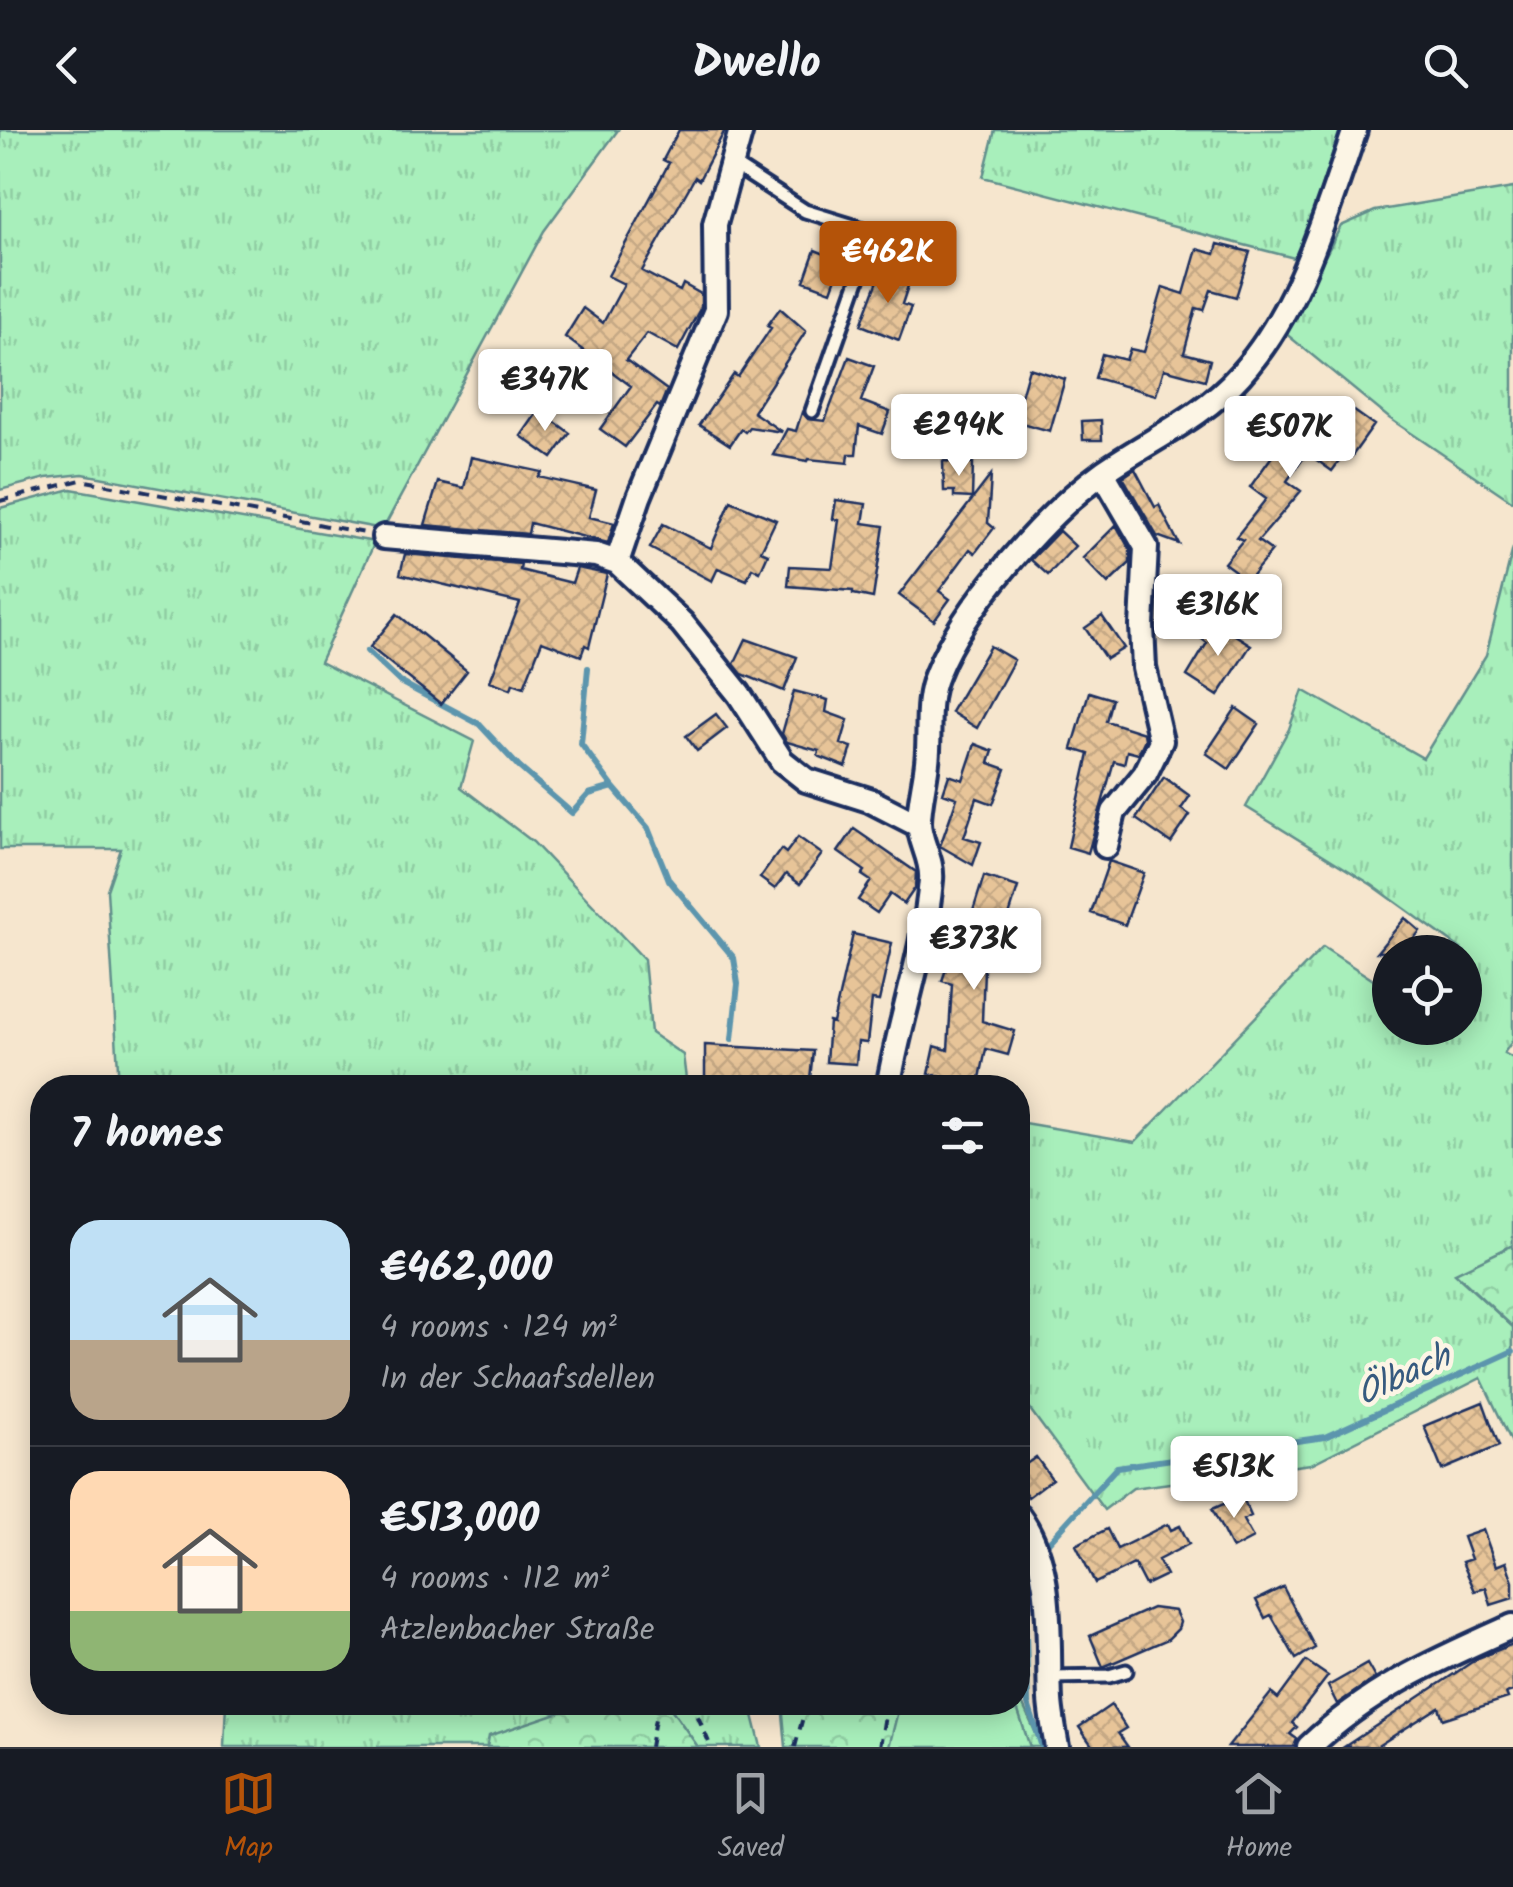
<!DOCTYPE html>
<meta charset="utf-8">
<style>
body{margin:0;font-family:Kalam,sans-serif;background:#242831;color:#f1f3f6;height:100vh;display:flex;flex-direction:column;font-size:38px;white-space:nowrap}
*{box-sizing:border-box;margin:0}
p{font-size:32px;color:#9ea1a6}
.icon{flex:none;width:55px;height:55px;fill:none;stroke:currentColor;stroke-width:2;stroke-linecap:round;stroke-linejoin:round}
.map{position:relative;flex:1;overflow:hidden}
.side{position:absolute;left:30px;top:945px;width:1000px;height:640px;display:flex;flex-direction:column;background:#171b24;border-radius:40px;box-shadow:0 5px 25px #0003}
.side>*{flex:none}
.buttons{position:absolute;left:1372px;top:805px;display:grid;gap:20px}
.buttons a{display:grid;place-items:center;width:110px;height:110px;border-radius:50%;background:#171b24;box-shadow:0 5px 25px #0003;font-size:50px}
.price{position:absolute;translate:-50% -85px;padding:0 22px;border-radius:10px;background:#fff;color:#222;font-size:32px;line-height:65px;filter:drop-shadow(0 2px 5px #0008)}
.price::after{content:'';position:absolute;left:50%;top:60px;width:30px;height:22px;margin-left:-15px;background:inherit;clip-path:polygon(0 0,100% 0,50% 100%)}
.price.selected{background:#b45309;color:#fff}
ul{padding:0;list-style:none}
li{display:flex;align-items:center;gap:30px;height:250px;padding:0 40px}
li+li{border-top:2px solid #363941}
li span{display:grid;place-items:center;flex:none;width:280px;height:200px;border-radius:30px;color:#555}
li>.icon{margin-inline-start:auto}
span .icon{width:120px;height:120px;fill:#fffc;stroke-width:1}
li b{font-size:42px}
h2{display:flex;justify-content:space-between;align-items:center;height:120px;padding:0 40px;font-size:42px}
header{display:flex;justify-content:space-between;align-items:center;height:130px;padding:0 40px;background:#171b24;font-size:45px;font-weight:700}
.dock{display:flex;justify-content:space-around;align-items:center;height:140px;border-top:2px solid #363941;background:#171b24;font-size:28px;color:#9ea1a6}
.dock a{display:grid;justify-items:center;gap:5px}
.dock .selected{color:#b45309}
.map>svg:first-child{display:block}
.grass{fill:url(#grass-tufts);stroke:#628f8c;stroke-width:2.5}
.forest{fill:url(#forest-crowns);stroke:#628f8c;stroke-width:2.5}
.green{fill:#a8efbb;stroke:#628f8c;stroke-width:2.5}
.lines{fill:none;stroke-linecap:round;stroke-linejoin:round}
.stream{stroke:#5c95ad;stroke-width:6}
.building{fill:url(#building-cross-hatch);stroke:#1b2f5e;stroke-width:2.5}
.lane-casing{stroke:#1b2f5e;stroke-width:19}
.street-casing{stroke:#1b2f5e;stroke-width:30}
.path{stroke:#1b2f5e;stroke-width:4;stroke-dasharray:10 8;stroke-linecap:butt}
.lane{stroke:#fcf5e5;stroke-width:11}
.street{stroke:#fcf5e5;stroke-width:22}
.labels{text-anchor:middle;stroke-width:9;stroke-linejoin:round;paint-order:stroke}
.water-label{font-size:35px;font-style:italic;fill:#365a7f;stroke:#fcf5e5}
</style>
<header><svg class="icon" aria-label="back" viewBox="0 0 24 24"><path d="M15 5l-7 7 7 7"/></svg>Dwello<svg class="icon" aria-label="search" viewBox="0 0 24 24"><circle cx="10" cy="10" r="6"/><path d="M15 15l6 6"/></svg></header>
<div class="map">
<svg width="1513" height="1617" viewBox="0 0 1513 1617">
<defs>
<pattern id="grass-tufts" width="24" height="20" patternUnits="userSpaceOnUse" patternTransform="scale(2.5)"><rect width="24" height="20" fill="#a8efbb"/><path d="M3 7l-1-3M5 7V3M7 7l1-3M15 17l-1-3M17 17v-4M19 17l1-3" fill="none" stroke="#90cda3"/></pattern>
<pattern id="forest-crowns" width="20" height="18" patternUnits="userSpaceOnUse" patternTransform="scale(2.5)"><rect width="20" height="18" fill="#a8efbb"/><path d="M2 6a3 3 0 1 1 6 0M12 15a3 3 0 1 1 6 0" fill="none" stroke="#90cda3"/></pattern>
<pattern id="building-cross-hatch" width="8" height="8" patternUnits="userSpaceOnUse" patternTransform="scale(2.5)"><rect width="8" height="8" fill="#e7c498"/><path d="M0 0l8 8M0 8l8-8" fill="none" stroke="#c6a985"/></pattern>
</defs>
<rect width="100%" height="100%" fill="#f6e6ce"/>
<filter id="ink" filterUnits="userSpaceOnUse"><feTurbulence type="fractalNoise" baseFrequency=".01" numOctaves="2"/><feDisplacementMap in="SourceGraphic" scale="20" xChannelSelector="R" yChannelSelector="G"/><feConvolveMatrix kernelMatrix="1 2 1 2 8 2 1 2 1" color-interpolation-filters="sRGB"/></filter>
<g filter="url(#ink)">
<!-- grass -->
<path class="grass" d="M 0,0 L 618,0 L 544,101 L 383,399 L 83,344 L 46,348 L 0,360 Z
M 995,0 L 1340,0 L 1298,129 L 983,47 Z
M 1513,58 L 1513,372 L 1389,288 L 1285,203 L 1341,96 L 1375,81 Z
M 71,359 L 375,412 L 320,532 L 474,611 L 461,657 L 533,712 L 644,829 L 651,903 L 683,925 L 687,957 L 220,958 L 217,947 L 119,955 L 107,760 L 121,719 L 0,719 L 0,378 Z
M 1513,418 L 1513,910 L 1504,923 L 1513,928 L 1513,1115 L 1455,1144 L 1513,1197 L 1513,1315 L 1481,1248 L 1311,1334 L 1133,1358 L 1104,1380 L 1018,1263 L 1018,992 L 1135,1012 L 1323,817 L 1390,861 L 1390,898 L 1465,898 L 1465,822 L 1372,755 L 1246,677 L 1289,599 L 1303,560 L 1423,628 L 1486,525 Z
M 226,1573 L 590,1573 L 490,1606 L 487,1617 L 224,1617 Z
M 667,1573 L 750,1573 L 761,1617 L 698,1617 Z"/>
<!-- forest -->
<path class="forest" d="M 1513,1115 L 1513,1197 L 1455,1143 Z
M 1018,1564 L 1042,1617 L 786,1617 L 782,1573 L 1018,1572 Z
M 590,1572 L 667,1573 L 698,1617 L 487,1617 L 489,1606 Z"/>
<!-- green -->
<path class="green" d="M 900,1573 L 954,1573 L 1018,1581 L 1030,1617 L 889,1617 Z"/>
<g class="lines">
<!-- stream -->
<path class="stream" d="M 367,521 L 400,552 L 479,594 L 519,637 L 572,683 L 589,664 L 613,657 L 648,698 L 669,750 L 734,828 L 738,854 L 732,909
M 588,538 L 581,614 L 613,657
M 1048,1413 L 1117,1337 L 1325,1307 L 1513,1221
M 1018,1415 L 1027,1428 L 1024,1438 L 1028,1574 L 1042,1617"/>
</g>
<!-- building -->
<path class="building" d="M 679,0 L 725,0 L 699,50 L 695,47 L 642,141 L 680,161 L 683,154 L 701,164 L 701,177 L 678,220 L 647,203 L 626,230 L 667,260 L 660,277 L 657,275 L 625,317 L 600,299 L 631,256 L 565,207 L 583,178 L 603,193 L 624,154 L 608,146 L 669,33 L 663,30 Z
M 837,101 L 858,107 L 853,121 L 832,114 Z
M 914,104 L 933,109 L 928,129 L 909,123 Z
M 1218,114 L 1250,122 L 1236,167 L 1211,160 L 1204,180 L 1196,178 L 1184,223 L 1210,230 L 1205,250 L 1164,239 L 1156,265 L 1095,248 L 1102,224 L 1126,230 L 1130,219 L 1144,222 L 1163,157 L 1184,164 L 1197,119 L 1215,124 Z
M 815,120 L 842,131 L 831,161 L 804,151 Z
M 882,140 L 910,150 L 902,174 L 911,177 L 899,210 L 861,195 Z
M 780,178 L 806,201 L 753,282 L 782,302 L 749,297 L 745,302 L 741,299 L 730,315 L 699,295 L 734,244 L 738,247 L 771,198 L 767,196 Z
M 849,227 L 874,236 L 861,271 L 890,282 L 882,304 L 859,296 L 856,324 L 849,324 L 848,333 L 809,329 L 808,331 L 773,325 L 787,299 L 796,301 L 802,282 L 808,289 L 825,291 Z
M 1029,238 L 1065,249 L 1050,301 L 1014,291 Z
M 1350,278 L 1374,295 L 1352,326 L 1346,322 L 1332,341 L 1307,323 L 1287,351 L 1301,361 L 1258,411 L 1272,421 L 1239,461 L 1235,441 L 1224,433 L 1243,410 L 1236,407 L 1266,369 L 1250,357 L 1275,322 L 1260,311 L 1270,296 L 1286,308 L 1301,288 L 1329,308 Z
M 539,280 L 570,303 L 552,328 L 521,306 Z
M 1101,290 L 1102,310 L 1083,310 L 1082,291 Z
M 471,327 L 542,342 L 539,347 L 596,360 L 589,387 L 614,393 L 608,413 L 530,393 L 528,404 L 425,395 L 438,352 L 464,358 Z
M 943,331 L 973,333 L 972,368 L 954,367 L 954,361 L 944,361 Z
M 1135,339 L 1155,377 L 1159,375 L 1179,414 L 1157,406 L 1123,347 Z
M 991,345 L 988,393 L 994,398 L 975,423 L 970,419 L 939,461 L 950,469 L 934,491 L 899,465 Z
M 836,370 L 866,374 L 863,393 L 884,396 L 873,468 L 853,464 L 853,461 L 788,456 L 790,436 L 832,438 L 839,390 L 833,389 Z
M 731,371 L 776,390 L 761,421 L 768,424 L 760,442 L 752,438 L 747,450 L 718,438 L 712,451 L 650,418 L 663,394 L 711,418 Z
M 1116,395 L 1130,420 L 1130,433 L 1108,454 L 1083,428 Z
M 1059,401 L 1075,416 L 1048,445 L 1031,430 Z
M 405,424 L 521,434 L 520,440 L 572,453 L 577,438 L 607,444 L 589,517 L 585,515 L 581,526 L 542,511 L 524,557 L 513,553 L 511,559 L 490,551 L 520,473 L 400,444 Z
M 397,484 L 467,541 L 441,574 L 370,517 Z
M 1102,486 L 1124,518 L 1106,529 L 1085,498 Z
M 1214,492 L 1251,515 L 1218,566 L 1187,546 L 1207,513 L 1202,509 Z
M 746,509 L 797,527 L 784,561 L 742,544 L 734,534 Z
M 990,516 L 1014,530 L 977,598 L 951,582 Z
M 794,561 L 828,570 L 826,582 L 848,590 L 841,614 L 852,617 L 846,637 L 818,626 L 819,621 L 787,612 L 782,604 Z
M 1089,562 L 1112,569 L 1106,591 L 1144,603 L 1145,609 L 1138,624 L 1127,621 L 1124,634 L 1114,631 L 1088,723 L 1068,717 L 1089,624 L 1072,619 Z
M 1236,578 L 1259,594 L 1229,639 L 1206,623 Z
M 716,584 L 727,598 L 697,621 L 686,606 Z
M 975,614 L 993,621 L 989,633 L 1006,639 L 993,674 L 977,668 L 964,707 L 981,712 L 973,735 L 940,716 L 957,668 L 943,663 L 949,645 L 963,650 Z
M 1164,647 L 1190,666 L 1181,679 L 1190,685 L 1171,713 L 1136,689 Z
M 854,699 L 916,742 L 915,758 L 904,774 L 890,764 L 877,783 L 858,770 L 871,751 L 862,745 L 865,741 L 838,722 Z
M 798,707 L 822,724 L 800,754 L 786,744 L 775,759 L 760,748 L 781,719 L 786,723 Z
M 1109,731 L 1144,743 L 1125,795 L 1091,783 Z
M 984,746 L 1018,757 L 999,818 L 985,814 L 982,891 L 1015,901 L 1008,925 L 986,919 L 978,958 L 943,958 L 945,947 L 929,944 L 935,916 L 948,920 L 952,854 L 942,851 L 949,830 L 957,832 Z
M 1405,788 L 1420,801 L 1403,822 L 1377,822 Z
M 853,804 L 892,813 L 879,871 L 872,870 L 867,913 L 858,912 L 856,934 L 826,932 L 829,892 L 833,893 Z
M 705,915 L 813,921 L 809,958 L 705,958 Z
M 1483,1272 L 1499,1316 L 1442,1340 L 1424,1296 Z
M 1036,1327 L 1052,1349 L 1028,1367 L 1018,1353 L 1018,1340 Z
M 1242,1366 L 1251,1386 L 1243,1390 L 1253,1408 L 1232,1419 L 1212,1379 Z
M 1168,1394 L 1171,1400 L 1180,1396 L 1189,1414 L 1158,1430 L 1166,1445 L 1145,1455 L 1134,1434 L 1095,1453 L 1076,1415 L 1107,1399 L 1117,1419 Z
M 1483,1400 L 1496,1436 L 1506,1432 L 1513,1452 L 1513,1468 L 1491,1475 L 1486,1458 L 1475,1461 L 1462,1432 L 1471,1429 L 1463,1407 Z
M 1283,1457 L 1315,1518 L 1296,1529 L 1271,1485 L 1265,1488 L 1256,1470 Z
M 1152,1478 L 1175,1481 L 1180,1492 L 1178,1499 L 1168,1509 L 1103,1537 L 1090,1506 Z
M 1513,1514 L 1513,1561 L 1506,1563 L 1508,1568 L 1443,1589 L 1439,1577 L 1376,1617 L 1344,1617 L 1478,1528 Z
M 1306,1531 L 1328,1546 L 1292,1593 L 1297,1597 L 1290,1604 L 1297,1609 L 1294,1617 L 1228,1617 L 1271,1563 L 1278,1569 Z
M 1367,1534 L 1375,1548 L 1337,1574 L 1328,1556 Z
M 1111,1575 L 1126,1598 L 1118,1603 L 1128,1617 L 1093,1617 L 1079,1597 Z"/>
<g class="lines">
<defs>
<path id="lane" d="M 731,33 L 805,81 L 867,100 L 871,113 L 812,281
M 1051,1547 L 1109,1546 L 1126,1541"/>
<path id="street" d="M 1103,343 L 1146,417 L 1142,496 L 1144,538 L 1161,611 L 1145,644 L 1114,682 L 1106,716
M 384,407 L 596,425 L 617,432 L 682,493 L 739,564 L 782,631 L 806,650 L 869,670 L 918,695
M 617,432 L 639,367 L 716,180 L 715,94 L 741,0
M 888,958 C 900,888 925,820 931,750 C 933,729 919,712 919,692 C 919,673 925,652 927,632 C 931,601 924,573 937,543 C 963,477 1047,382 1105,341 C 1151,309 1202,288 1240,245 C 1300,179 1326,83 1355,0
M 1018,1385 C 1056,1436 1047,1510 1050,1570 C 1051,1585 1054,1601 1057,1617
M 1309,1617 C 1371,1558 1437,1530 1513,1496"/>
</defs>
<!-- lane casing -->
<use href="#lane" class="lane-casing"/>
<!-- street casing -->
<use href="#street" class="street-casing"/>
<!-- path -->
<path class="path" d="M 0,371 L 81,350 L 365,403
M 687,1572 L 696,1582 L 711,1617
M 650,1617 L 658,1572
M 795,1617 L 807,1572
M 880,1617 L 887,1572"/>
<!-- lane -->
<use href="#lane" class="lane"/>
<!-- street -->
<use href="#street" class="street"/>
</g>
</g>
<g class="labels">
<!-- water labels -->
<g class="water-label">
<text transform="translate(1403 1244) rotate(-25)" y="12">Ölbach</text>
</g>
</g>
</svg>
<div class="buttons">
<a><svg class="icon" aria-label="locate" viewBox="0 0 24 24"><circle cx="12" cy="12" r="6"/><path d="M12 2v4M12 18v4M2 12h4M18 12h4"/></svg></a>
</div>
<b class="price selected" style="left:888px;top:176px">€462K</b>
<b class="price" style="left:545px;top:304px">€347K</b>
<b class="price" style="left:959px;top:349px">€294K</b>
<b class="price" style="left:1290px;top:351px">€507K</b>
<b class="price" style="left:1218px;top:529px">€316K</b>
<b class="price" style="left:974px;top:863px">€373K</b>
<b class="price" style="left:1234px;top:1391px">€513K</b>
<section class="side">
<h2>7 homes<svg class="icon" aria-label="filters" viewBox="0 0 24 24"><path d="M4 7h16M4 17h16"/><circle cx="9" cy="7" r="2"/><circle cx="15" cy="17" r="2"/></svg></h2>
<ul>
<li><span style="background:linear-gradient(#bfe0f5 60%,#b9a48a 0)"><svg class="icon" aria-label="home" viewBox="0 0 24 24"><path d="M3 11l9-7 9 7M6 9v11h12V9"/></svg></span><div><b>€462,000</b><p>4 rooms · 124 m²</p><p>In der Schaafsdellen</p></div></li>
<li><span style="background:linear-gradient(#ffd9b3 70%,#8fb573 0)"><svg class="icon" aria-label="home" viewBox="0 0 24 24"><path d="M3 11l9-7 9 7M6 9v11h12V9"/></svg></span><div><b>€513,000</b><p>4 rooms · 112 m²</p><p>Atzlenbacher Straße</p></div></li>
</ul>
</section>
</div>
<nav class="dock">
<a class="selected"><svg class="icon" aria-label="map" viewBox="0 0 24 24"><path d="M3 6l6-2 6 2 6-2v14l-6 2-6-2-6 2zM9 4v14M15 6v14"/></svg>Map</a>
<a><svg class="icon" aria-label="saved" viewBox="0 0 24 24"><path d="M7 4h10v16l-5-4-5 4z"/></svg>Saved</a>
<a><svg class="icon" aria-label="home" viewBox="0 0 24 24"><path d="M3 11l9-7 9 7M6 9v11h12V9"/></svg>Home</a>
</nav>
